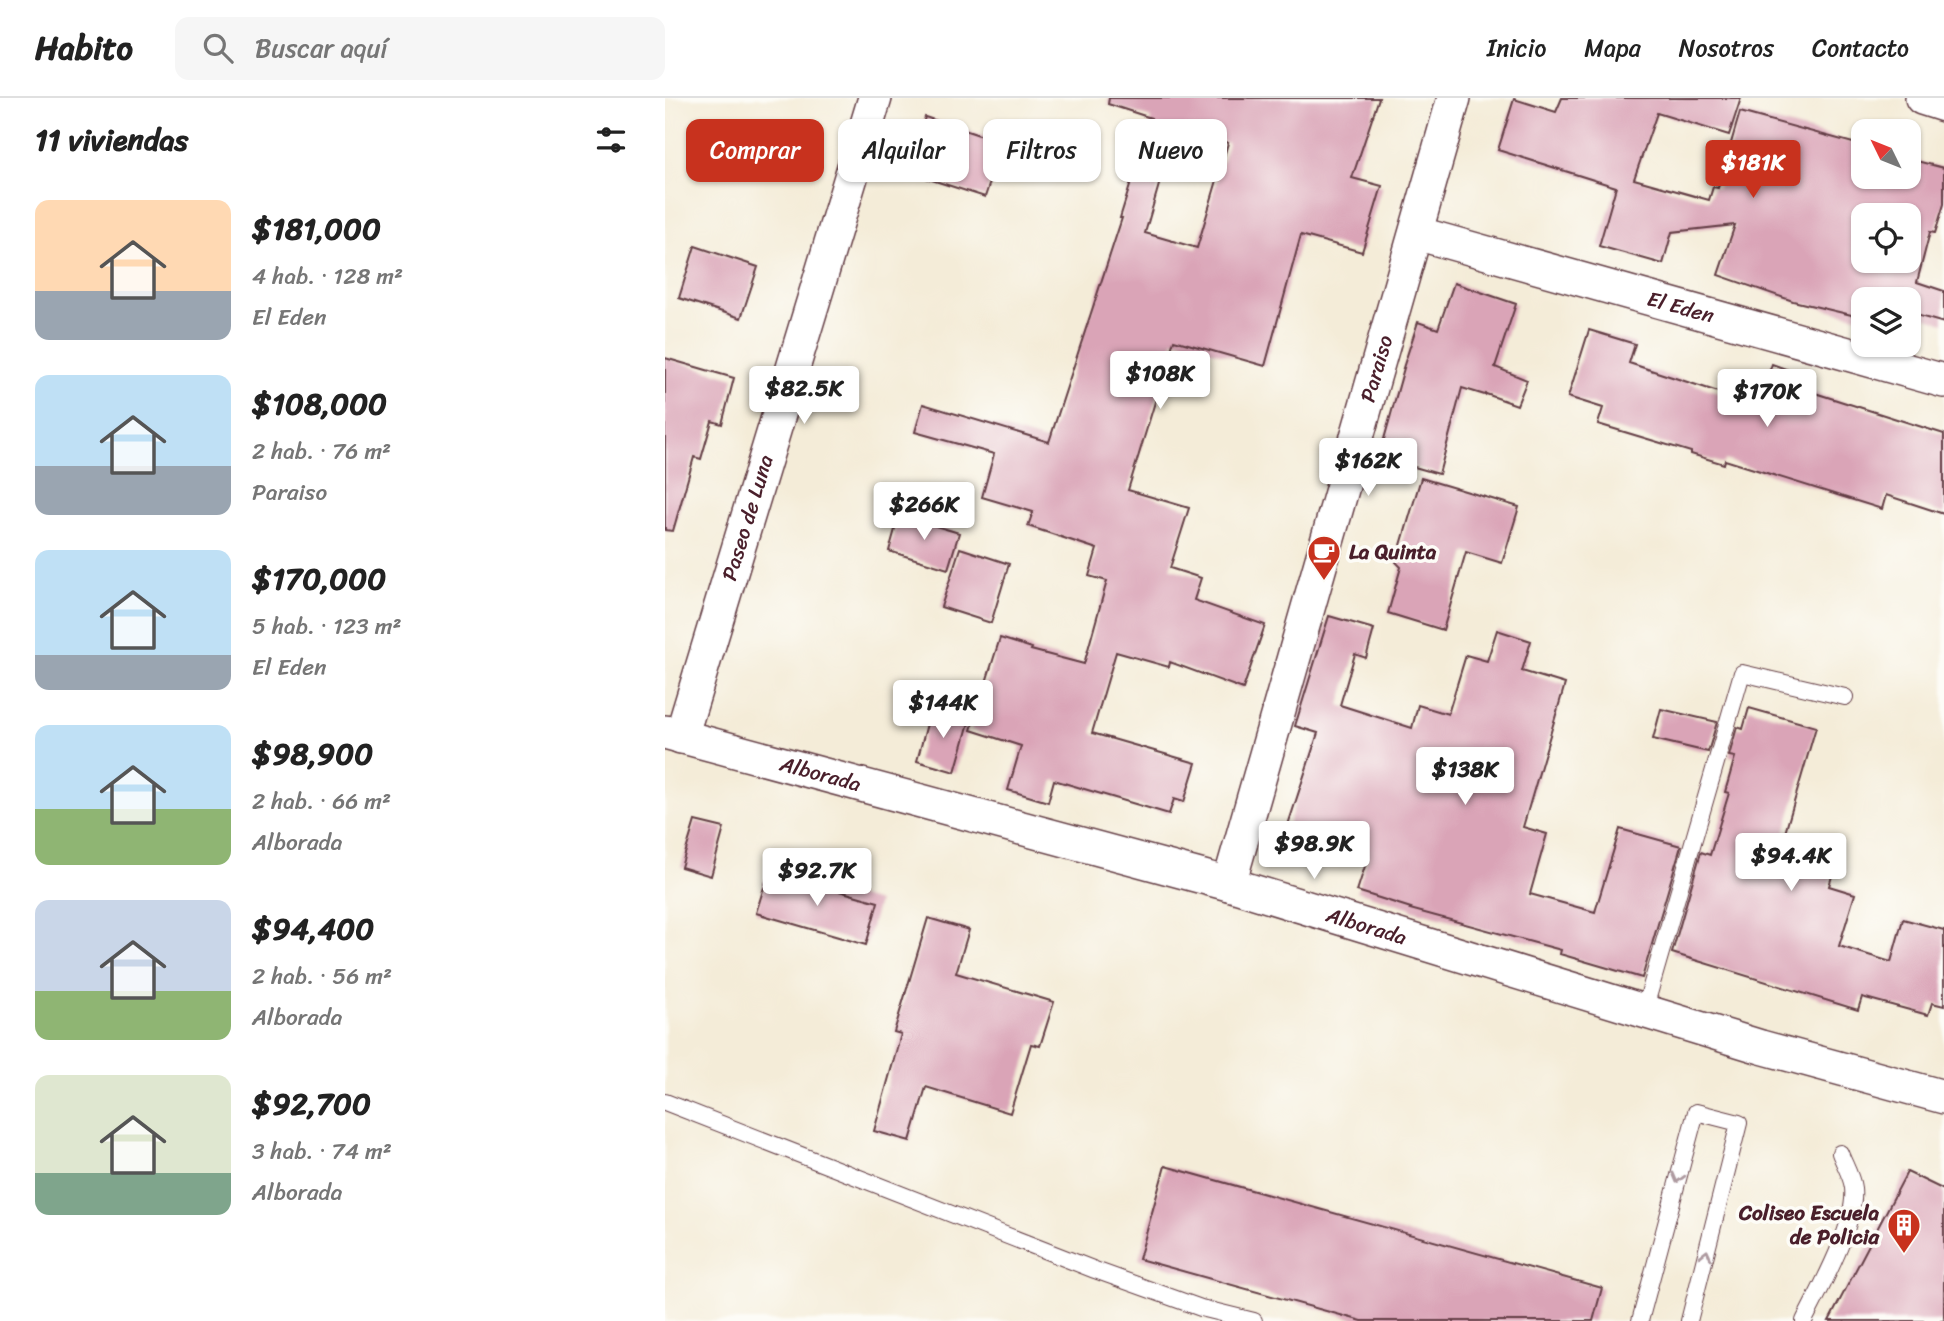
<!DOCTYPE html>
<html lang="es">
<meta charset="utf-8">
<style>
body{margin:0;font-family:Sriracha,sans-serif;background:#f6f6f6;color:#222;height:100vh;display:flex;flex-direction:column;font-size:26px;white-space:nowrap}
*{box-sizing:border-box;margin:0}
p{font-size:23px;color:#767676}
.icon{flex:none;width:38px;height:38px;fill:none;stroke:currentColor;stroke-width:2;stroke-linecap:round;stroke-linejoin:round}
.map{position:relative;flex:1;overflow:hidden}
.sheet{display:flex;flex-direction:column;background:#fff;width:665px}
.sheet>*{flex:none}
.top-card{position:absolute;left:21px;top:21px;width:665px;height:63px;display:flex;gap:14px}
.needle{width:46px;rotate:313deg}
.buttons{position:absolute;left:1186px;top:21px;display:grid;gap:14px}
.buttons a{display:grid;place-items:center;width:70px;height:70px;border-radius:14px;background:#fff;box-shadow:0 2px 5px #0004;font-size:35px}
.price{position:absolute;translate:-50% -60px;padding:0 16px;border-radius:7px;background:#fff;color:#222;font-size:23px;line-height:46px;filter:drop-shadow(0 2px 4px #0008)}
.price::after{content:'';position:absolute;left:50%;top:42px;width:21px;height:16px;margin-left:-10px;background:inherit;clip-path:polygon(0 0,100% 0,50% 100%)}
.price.selected{background:#c8321e;color:#fff}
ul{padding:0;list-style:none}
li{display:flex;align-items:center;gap:21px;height:175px;padding:0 35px}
li span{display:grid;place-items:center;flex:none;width:196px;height:140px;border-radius:14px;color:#555}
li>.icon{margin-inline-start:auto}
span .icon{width:84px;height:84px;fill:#fffc;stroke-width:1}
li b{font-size:30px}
h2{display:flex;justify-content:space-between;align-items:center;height:84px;padding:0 35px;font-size:30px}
.tag{padding:0 24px;border-radius:14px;background:#fff;box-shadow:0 2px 5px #0004;font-size:24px;line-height:63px}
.tag.selected{background:#c8321e;color:#fff}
header{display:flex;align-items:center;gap:42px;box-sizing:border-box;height:98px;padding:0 35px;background:#fff;border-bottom:2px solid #e0e0e0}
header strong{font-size:33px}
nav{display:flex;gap:38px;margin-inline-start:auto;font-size:24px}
.search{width:490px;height:63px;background:#f6f6f6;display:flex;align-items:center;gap:18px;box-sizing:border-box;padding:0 24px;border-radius:14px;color:#767676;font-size:26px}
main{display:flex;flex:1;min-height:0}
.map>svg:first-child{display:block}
.building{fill:#daa4b7;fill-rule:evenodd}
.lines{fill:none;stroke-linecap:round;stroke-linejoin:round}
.lane-casing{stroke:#643e45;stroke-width:18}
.street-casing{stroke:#643e45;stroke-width:36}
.lane{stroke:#fff;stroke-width:16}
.street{stroke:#fff;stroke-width:33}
.oneway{stroke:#ae9aa0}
.labels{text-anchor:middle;stroke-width:7;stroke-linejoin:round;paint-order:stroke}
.street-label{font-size:21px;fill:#4a1f2b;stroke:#fdfcf7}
.poi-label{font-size:21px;font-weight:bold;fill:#4a1f2b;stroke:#fdfcf7;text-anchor:start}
</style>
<header>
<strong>Habito</strong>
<div class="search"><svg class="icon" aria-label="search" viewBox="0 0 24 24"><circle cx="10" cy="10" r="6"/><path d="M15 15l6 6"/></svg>Buscar aquí</div>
<nav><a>Inicio</a><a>Mapa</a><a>Nosotros</a><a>Contacto</a></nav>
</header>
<main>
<section class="sheet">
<h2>11 viviendas<svg class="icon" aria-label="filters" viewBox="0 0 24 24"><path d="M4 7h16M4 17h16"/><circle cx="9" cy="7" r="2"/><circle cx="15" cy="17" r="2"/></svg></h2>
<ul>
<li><span style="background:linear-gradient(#ffd9b3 65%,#9aa5b1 0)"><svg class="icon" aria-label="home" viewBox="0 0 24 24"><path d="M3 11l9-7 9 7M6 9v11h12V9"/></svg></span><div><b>$181,000</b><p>4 hab. · 128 m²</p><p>El Eden</p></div></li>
<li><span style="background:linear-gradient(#bfe0f5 65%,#9aa5b1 0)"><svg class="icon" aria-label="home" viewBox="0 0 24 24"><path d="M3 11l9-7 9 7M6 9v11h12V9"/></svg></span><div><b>$108,000</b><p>2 hab. · 76 m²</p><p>Paraiso</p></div></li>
<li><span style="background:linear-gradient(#bfe0f5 75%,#9aa5b1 0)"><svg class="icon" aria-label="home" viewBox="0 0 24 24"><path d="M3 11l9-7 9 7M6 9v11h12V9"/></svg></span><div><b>$170,000</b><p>5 hab. · 123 m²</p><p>El Eden</p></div></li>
<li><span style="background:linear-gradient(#bfe0f5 60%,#8fb573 0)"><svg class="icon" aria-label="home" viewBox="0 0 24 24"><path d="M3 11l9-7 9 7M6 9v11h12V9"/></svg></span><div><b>$98,900</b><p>2 hab. · 66 m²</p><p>Alborada</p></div></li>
<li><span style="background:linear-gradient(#c9d6e8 65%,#8fb573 0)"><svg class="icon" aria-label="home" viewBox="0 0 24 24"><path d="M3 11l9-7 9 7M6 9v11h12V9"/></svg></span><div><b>$94,400</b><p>2 hab. · 56 m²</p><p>Alborada</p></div></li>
<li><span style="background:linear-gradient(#dfe7d0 70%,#7fa58c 0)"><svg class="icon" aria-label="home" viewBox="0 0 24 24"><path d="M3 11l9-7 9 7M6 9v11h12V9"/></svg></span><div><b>$92,700</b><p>3 hab. · 74 m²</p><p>Alborada</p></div></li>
</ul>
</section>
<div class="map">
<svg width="1279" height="1223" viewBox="0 0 1279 1223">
<rect width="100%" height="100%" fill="#fdfcf7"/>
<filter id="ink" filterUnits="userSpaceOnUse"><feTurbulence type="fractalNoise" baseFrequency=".0143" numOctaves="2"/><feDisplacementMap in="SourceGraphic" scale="14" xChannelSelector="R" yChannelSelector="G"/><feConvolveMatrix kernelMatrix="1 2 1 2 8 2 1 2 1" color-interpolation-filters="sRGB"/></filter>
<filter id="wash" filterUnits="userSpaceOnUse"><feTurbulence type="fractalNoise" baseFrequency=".00686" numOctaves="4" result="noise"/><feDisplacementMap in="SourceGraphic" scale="28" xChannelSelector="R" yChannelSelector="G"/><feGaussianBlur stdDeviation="1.57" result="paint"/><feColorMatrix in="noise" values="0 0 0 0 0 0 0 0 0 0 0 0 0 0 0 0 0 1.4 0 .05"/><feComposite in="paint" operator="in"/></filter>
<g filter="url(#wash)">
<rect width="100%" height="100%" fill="#f4ecd8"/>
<g id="blocks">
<!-- building -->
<path class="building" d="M 444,0 L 714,0 L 687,80 L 717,88 L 697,154 L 636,137 L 600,268 L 509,242 L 463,392 L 524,410 L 505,470 L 536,480 L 529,502 L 600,527 L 578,591 L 505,564 L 504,569 L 451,554 L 427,635 L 531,665 L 519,704 L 509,701 L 504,716 L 389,682 L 383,704 L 343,692 L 356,648 L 306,632 L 335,540 L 367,550 L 366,552 L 419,566 L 442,483 L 424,478 L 432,451 L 363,428 L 368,414 L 317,399 L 329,356 L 250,334 L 258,306 L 384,344 L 457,120 L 455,120 L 486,20 L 443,6 ZM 511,28 L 563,45 L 532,150 L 480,135 Z
M 897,0 L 1076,0 L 1064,37 L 992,15 L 969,81 L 1044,102 L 1048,89 L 1053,90 L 1075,14 L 1199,48 L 1199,79 L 1244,79 L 1244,61 L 1279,70 L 1279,106 L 1270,135 L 1265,134 L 1252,184 L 1279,193 L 1279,225 L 1244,215 L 1244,201 L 1199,201 L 1199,220 L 1128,203 L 1053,177 L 1070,127 L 1007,134 L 998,166 L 934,148 L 951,89 L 833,52 L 849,1 L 891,14 ZM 1199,117 L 1244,117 L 1244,163 L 1199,163 Z
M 260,19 L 338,45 L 320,99 L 242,74 Z
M 30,148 L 93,169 L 76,220 L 14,200 Z
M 789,185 L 851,206 L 830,269 L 862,282 L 852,307 L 821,296 L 820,297 L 797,290 L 774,376 L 714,359 L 739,270 L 738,270 L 753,224 L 773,231 Z
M 924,232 L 970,246 L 964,265 L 1084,304 L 1093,306 L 1107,266 L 1135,276 L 1131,289 L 1279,336 L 1279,416 L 1221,397 L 1217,411 L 1060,362 L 1059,366 L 1026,356 L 1026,354 L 933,326 L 938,310 L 903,299 Z
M 0,260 L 69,280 L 57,326 L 47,323 L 36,361 L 29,359 L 8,433 L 0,432 Z
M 756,380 L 854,409 L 837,465 L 801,454 L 778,532 L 723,515 L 736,469 L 731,464 Z
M 234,417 L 294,435 L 283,471 L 224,453 Z
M 295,450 L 344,466 L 326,525 L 276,509 Z
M 664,518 L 709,531 L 701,560 L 690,556 L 675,607 L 747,630 L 753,607 L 783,616 L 801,557 L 822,563 L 832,532 L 866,543 L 857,573 L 900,586 L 858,729 L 882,736 L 865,796 L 930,814 L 955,731 L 1016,748 L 977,880 L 895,856 L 896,852 L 745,811 L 746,810 L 692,793 L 703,759 L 621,733 L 653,635 L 630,628 Z
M 1084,610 L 1151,629 L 1115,752 L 1170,768 L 1164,788 L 1190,796 L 1174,848 L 1226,864 L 1238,821 L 1279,832 L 1279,908 L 1267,905 L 1263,917 L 1197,899 L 1193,912 L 1007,855 L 1036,754 L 1045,757 L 1064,695 L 1060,694 L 1070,659 L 1064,658 L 1072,629 L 1078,631 Z
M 266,611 L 305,621 L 290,674 L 252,663 Z
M 996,611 L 1052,624 L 1043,654 L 988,641 Z
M 30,723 L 59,730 L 46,778 L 16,769 Z
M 104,773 L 213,804 L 201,847 L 91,815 Z
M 263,820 L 304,832 L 291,875 L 389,904 L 375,948 L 366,946 L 345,1015 L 261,989 L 245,1043 L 209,1033 L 236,936 L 229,934 Z
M 500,1068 L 937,1190 L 928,1223 L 697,1223 L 474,1161 Z
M 1242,1074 L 1279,1092 L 1279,1223 L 1164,1223 Z"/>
</g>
</g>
<g filter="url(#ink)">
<use href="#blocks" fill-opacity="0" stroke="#643e45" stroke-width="2"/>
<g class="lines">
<defs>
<path id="lane" d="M 979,913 L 1077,575 L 1180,599
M 0,1004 L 430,1172 L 536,1210 L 589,1223
M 975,1223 L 1031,1014 L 1074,1025 L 1024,1223
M 1139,1223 C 1155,1191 1192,1125 1188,1090 C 1187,1079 1179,1066 1175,1055"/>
<g id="street">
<path d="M 1257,0 L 1279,7"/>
<path id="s1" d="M 751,135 L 1279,283"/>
<path id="s2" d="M 0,634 L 564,786 L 1096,949 L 1279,999"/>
<path id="s3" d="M 16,639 L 210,0"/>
<path id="s4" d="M 564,786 L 789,0"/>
</g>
</defs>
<!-- lane casing -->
<use href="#lane" class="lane-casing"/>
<!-- street casing -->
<use href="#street" class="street-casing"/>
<!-- lane -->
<use href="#lane" class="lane"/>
<!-- street -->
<use href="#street" class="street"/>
</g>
<!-- one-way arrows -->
<defs><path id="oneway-chevron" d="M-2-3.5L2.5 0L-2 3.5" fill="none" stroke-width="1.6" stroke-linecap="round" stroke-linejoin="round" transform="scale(1.75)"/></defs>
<g class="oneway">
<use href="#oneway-chevron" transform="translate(1013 1080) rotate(105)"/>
<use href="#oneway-chevron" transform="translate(1041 1157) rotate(-76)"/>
</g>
</g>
<!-- icons -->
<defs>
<symbol id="cafe-pin" viewBox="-11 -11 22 30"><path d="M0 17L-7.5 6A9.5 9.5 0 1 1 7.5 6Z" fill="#c8321e" stroke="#fdfcf7"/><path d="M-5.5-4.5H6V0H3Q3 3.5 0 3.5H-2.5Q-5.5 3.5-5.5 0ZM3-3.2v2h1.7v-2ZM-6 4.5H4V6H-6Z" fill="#fff"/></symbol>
<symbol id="building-pin" viewBox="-11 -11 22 30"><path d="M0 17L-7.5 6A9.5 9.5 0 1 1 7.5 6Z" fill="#c8321e" stroke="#fdfcf7"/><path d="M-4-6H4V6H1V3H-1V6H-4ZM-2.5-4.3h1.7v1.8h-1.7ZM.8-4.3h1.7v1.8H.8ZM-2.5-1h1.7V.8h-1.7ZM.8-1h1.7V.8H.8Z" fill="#fff"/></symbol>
</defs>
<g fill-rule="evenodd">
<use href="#cafe-pin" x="640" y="435" width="38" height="52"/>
<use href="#building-pin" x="1220" y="1108" width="38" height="52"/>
</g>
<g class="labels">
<!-- street labels -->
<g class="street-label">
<text dy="7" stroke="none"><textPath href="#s1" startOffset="275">El Eden</textPath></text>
<text dy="7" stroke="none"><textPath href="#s4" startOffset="536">Paraiso</textPath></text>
<text dy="7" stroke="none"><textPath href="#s3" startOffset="229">Paseo de Luna</textPath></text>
<text dy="7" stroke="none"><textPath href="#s2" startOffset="161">Alborada</textPath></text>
<text dy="7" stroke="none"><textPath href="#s2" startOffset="728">Alborada</textPath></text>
</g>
<!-- poi labels -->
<g class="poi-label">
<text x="684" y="461">La Quinta</text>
<text x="1214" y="1122" text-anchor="end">Coliseo Escuela<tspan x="1214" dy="24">de Policia</tspan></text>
</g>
</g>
</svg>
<div class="buttons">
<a><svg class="needle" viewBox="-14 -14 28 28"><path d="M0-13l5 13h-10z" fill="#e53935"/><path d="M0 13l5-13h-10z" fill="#767676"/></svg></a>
<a><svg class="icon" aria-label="locate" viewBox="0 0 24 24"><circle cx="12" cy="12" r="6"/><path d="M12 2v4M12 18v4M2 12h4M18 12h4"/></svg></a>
<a><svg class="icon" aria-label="layers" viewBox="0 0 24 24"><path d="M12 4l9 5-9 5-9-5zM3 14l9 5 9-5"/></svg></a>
</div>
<b class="price selected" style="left:1088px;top:102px">$181K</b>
<b class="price" style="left:495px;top:313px">$108K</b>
<b class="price" style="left:139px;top:328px">$82.5K</b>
<b class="price" style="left:1102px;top:331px">$170K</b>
<b class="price" style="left:703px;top:400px">$162K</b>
<b class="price" style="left:259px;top:444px">$266K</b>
<b class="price" style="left:278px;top:642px">$144K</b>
<b class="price" style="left:800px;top:709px">$138K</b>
<b class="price" style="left:649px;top:783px">$98.9K</b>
<b class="price" style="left:1126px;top:795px">$94.4K</b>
<b class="price" style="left:152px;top:810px">$92.7K</b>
<div class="top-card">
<a class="tag selected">Comprar</a>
<a class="tag">Alquilar</a>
<a class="tag">Filtros</a>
<a class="tag">Nuevo</a>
</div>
</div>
</main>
